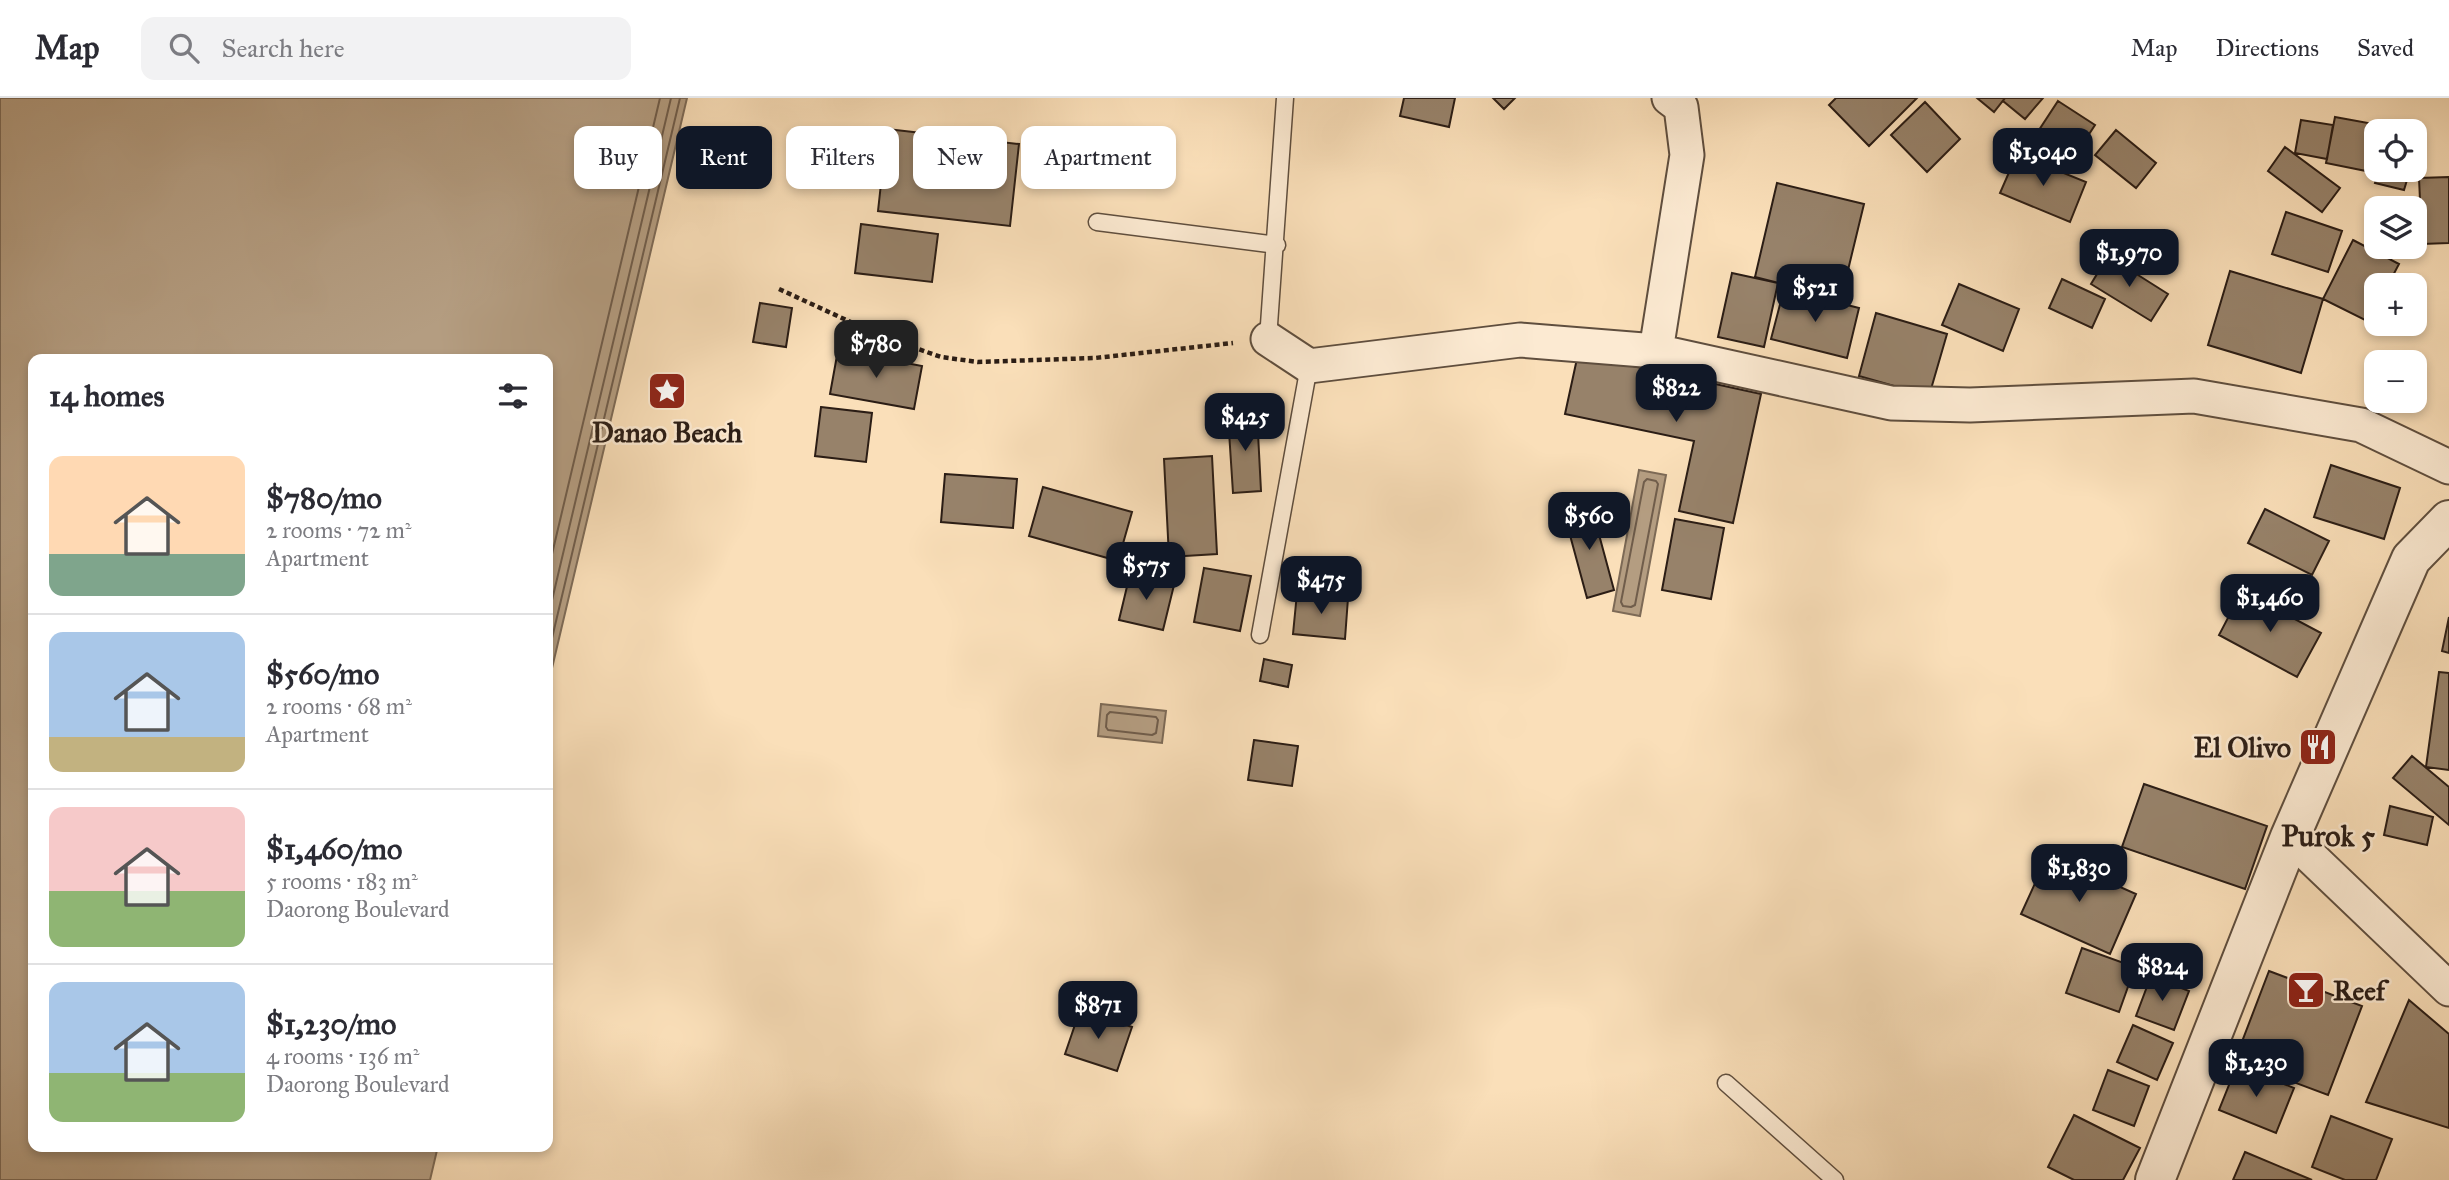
<!DOCTYPE html>
<meta charset="utf-8">
<style>
body{margin:0;font-family:"IM FELL Great Primer",serif;background:#f2f2f3;color:#2b2b33;height:100vh;display:flex;flex-direction:column;font-size:26px;white-space:nowrap}
*{box-sizing:border-box;margin:0}
p{font-size:23px;color:#7c7c81}
.icon{flex:none;width:38px;height:38px;fill:none;stroke:currentColor;stroke-width:2;stroke-linecap:round;stroke-linejoin:round}
.map{position:relative;flex:1;overflow:hidden}
.sheet{position:absolute;left:28px;top:256px;width:525px;height:798px;display:flex;flex-direction:column;background:#fff;border-radius:14px;box-shadow:0 4px 10px #0003}
.sheet>*{flex:none}
.top-card{position:absolute;left:574px;top:28px;width:665px;height:63px;display:flex;gap:14px}
.buttons{position:absolute;left:2364px;top:21px;display:grid;gap:14px}
.buttons a{display:grid;place-items:center;width:63px;height:63px;border-radius:14px;background:#fff;box-shadow:0 4px 10px #0003;font-size:35px}
.price{position:absolute;translate:-50% -60px;padding:0 16px;border-radius:14px;background:#111827;color:#fff;font-size:23px;line-height:46px;filter:drop-shadow(0 2px 4px #0008)}
.price::after{content:'';position:absolute;left:50%;top:42px;width:21px;height:16px;margin-left:-10px;background:inherit;clip-path:polygon(0 0,100% 0,50% 100%)}
.price.active{background:#222;color:#fff}
ul{padding:0;list-style:none}
li{display:flex;align-items:center;gap:21px;height:175px;padding:0 21px}
li+li{border-top:2px solid #e1e1e2}
li span{display:grid;place-items:center;flex:none;width:196px;height:140px;border-radius:14px;color:#555}
li>.icon{margin-inline-start:auto}
span .icon{width:84px;height:84px;fill:#fffc;stroke-width:1}
li b{font-size:30px}
h2{display:flex;justify-content:space-between;align-items:center;height:84px;padding:0 21px;font-size:30px}
.tag{padding:0 24px;border-radius:14px;background:#fff;box-shadow:0 4px 10px #0003;font-size:24px;line-height:63px}
.tag.active{background:#111827;color:#fff}
header{display:flex;align-items:center;gap:42px;box-sizing:border-box;height:98px;padding:0 35px;background:#fff;border-bottom:2px solid #e1e1e2}
header strong{font-size:33px}
nav{display:flex;gap:38px;margin-inline-start:auto;font-size:24px}
.search{width:490px;height:63px;background:#f2f2f3;display:flex;align-items:center;gap:18px;box-sizing:border-box;padding:0 24px;border-radius:14px;color:#7c7c81;font-size:26px}
.map>svg:first-child{display:block}
.water{fill:#b49d81;stroke:#7d6a56;stroke-width:2}
.lines{fill:none;stroke-linecap:round;stroke-linejoin:round}
.shore{stroke:#705d4b;stroke-width:2}
.building{fill:#97826a;stroke:#2b1d15;stroke-width:2}
.service-casing{stroke:#5f4e3e;stroke-width:19}
.minor-casing{stroke:#5f4e3e;stroke-width:37}
.tertiary-casing{stroke:#5f4e3e;stroke-width:42}
.path{stroke:#2b1d15;stroke-width:4.5;stroke-dasharray:5 3.5;stroke-linecap:butt}
.service{stroke:#fcead2;stroke-width:16}
.minor{stroke:#fcead2;stroke-width:33}
.tertiary{stroke:#fcead2;stroke-width:38}
.labels{text-anchor:middle;stroke-width:5;stroke-linejoin:round;paint-order:stroke}
.poi-label{font-size:28px;font-weight:bold;fill:#2b1d15;stroke:#fcead2}
.neighbourhood-label{font-size:30px;font-weight:bold;fill:#2b1d15;stroke:#fcead2}
</style>
<header>
<strong>Map</strong>
<div class="search"><svg class="icon" aria-label="search" viewBox="0 0 24 24"><circle cx="10" cy="10" r="6"/><path d="M15 15l6 6"/></svg>Search here</div>
<nav><a>Map</a><a>Directions</a><a>Saved</a></nav>
</header>
<div class="map">
<svg width="2449" height="1082" viewBox="0 0 2449 1082">
<rect width="100%" height="100%" fill="#fadfb9"/>
<filter id="stains"><feTurbulence type="fractalNoise" baseFrequency=".00286" numOctaves="4"/><feColorMatrix values="0 0 0 0 .2 0 0 0 0 .09 0 0 0 0 .02 0 0 0 .5 -.17"/></filter>
<radialGradient id="worn" r=".72"><stop offset=".6" stop-color="#630" stop-opacity="0"/><stop offset="1" stop-color="#630" stop-opacity=".3"/></radialGradient>
<!-- water -->
<path class="water" d="M 0,0 L 687,0 L 548,587 L 548,261 L 33,261 L 33,1048 L 438,1048 L 430,1082 L 0,1082 Z
M 1639,372 L 1666,377 L 1640,518 L 1613,513 Z
M 1101,606 L 1166,613 L 1162,645 L 1098,638 Z"/>
<g class="lines">
<!-- shore -->
<path class="shore" d="M 1647,381 L 1656,383 L 1658,386 L 1635,507 L 1631,509 L 1623,508 L 1621,504 L 1644,384 Z
M 548,473 L 660,0
M 548,519 L 671,0
M 548,557 L 680,0
M 1110,614 L 1156,619 L 1158,622 L 1156,635 L 1152,637 L 1108,632 L 1106,629 L 1107,617 Z"/>
</g>
<!-- building -->
<path class="building" d="M 1404,0 L 1455,0 L 1449,29 L 1400,18 Z
M 1493,0 L 1515,0 L 1504,11 Z
M 1836,0 L 1917,0 L 1869,48 L 1829,7 Z
M 1977,0 L 2005,0 L 1994,14 Z
M 2005,0 L 2043,0 L 2025,21 L 2003,3 Z
M 2058,3 L 2095,27 L 2076,56 L 2039,32 Z
M 1925,4 L 1960,41 L 1927,74 L 1891,37 Z
M 2335,19 L 2379,27 L 2371,74 L 2326,65 Z
M 2301,22 L 2333,27 L 2327,61 L 2295,55 Z
M 887,31 L 1019,46 L 1010,128 L 878,113 Z
M 2116,32 L 2156,65 L 2136,90 L 2095,57 Z
M 2285,49 L 2340,90 L 2322,114 L 2268,73 Z
M 2017,56 L 2086,84 L 2070,124 L 2000,95 Z
M 2379,72 L 2410,72 L 2404,92 L 2375,85 Z
M 2449,79 L 2449,145 L 2422,146 L 2419,80 Z
M 1777,85 L 1864,106 L 1841,201 L 1755,179 Z
M 2286,114 L 2342,133 L 2328,174 L 2272,156 Z
M 861,126 L 938,136 L 932,184 L 855,175 Z
M 2353,142 L 2399,166 L 2388,187 L 2376,187 L 2376,210 L 2369,224 L 2323,201 Z
M 2108,158 L 2168,196 L 2151,223 L 2091,186 Z
M 2230,173 L 2323,201 L 2301,275 L 2208,247 Z
M 1732,175 L 1778,185 L 1764,249 L 1718,239 Z
M 2062,181 L 2105,201 L 2092,230 L 2049,210 Z
M 1959,186 L 2019,211 L 2003,253 L 1942,227 Z
M 1784,191 L 1859,210 L 1847,260 L 1771,241 Z
M 760,205 L 792,210 L 786,249 L 753,244 Z
M 1876,215 L 1947,236 L 1929,298 L 1859,278 Z
M 838,252 L 922,268 L 914,311 L 830,296 Z
M 1578,256 L 1761,296 L 1733,425 L 1679,413 L 1694,343 L 1565,316 Z
M 821,309 L 872,315 L 866,364 L 815,358 Z
M 1257,316 L 1261,393 L 1233,395 L 1228,318 Z
M 1212,358 L 1217,456 L 1169,459 L 1164,361 Z
M 2331,367 L 2400,390 L 2384,441 L 2314,419 Z
M 945,376 L 1017,381 L 1013,430 L 941,424 Z
M 1043,389 L 1132,414 L 1118,463 L 1029,438 Z
M 1591,407 L 1614,492 L 1587,500 L 1564,415 Z
M 2265,411 L 2329,443 L 2312,477 L 2248,445 Z
M 1675,421 L 1724,430 L 1711,501 L 1662,492 Z
M 1204,470 L 1251,478 L 1240,533 L 1194,524 Z
M 1130,476 L 1174,487 L 1163,532 L 1119,522 Z
M 2242,493 L 2321,535 L 2297,579 L 2219,537 Z
M 1297,495 L 1348,500 L 1345,541 L 1293,536 Z
M 2449,519 L 2449,555 L 2442,553 Z
M 1264,561 L 1292,567 L 1288,589 L 1260,583 Z
M 2439,574 L 2449,575 L 2449,672 L 2426,669 Z
M 1254,642 L 1298,648 L 1292,688 L 1248,682 Z
M 2412,658 L 2449,689 L 2449,727 L 2393,680 Z
M 2144,686 L 2267,728 L 2245,791 L 2122,749 Z
M 2390,708 L 2433,719 L 2427,747 L 2384,737 Z
M 2048,757 L 2136,796 L 2110,856 L 2021,816 Z
M 2082,850 L 2135,869 L 2119,914 L 2066,895 Z
M 2269,873 L 2362,908 L 2328,997 L 2235,962 Z
M 2151,878 L 2189,893 L 2174,932 L 2136,918 Z
M 2409,902 L 2449,936 L 2449,1030 L 2366,1004 Z
M 1080,912 L 1132,929 L 1117,973 L 1065,956 Z
M 2133,927 L 2173,945 L 2157,982 L 2117,964 Z
M 2237,967 L 2294,990 L 2276,1035 L 2219,1012 Z
M 2108,972 L 2149,988 L 2134,1028 L 2093,1012 Z
M 2074,1017 L 2140,1050 L 2123,1082 L 2074,1082 L 2048,1069 Z
M 2331,1018 L 2392,1041 L 2376,1082 L 2345,1082 L 2312,1069 Z
M 2245,1054 L 2312,1082 L 2233,1082 Z"/>
<g class="lines">
<defs>
<path id="service" d="M 1097,124 L 1277,147
M 1268,241 L 1285,0
M 1260,537 L 1309,268
M 1726,985 L 1835,1082"/>
<path id="minor" d="M 1268,241 L 1309,268 L 1520,242 L 1656,253 L 1891,305 L 1970,307 L 2194,298 L 2361,327 L 2449,369
M 1656,253 L 1687,57 L 1681,9 L 1669,0
M 2290,739 L 2449,891"/>
<path id="tertiary" d="M 2155,1082 L 2290,739 L 2411,461 L 2449,422"/>
</defs>
<!-- service casing -->
<use href="#service" class="service-casing"/>
<!-- minor casing -->
<use href="#minor" class="minor-casing"/>
<!-- tertiary casing -->
<use href="#tertiary" class="tertiary-casing"/>
<!-- path -->
<path class="path" d="M 779,191 L 881,238 L 941,259 L 978,264 L 1095,260 L 1233,245"/>
<!-- service -->
<use href="#service" class="service"/>
<!-- minor -->
<use href="#minor" class="minor"/>
<!-- tertiary -->
<use href="#tertiary" class="tertiary"/>
</g>
<!-- icons -->
<defs>
<symbol id="sight-square" viewBox="-11 -11 22 22"><rect x="-9" y="-9" width="18" height="18" rx="4" fill="#8f2418" stroke="#fcead2"/><path d="M0-6L1.8-2.2L6-1.7L2.9 1.2L3.7 5.4L0 3.3L-3.7 5.4L-2.9 1.2L-6-1.7L-1.8-2.2Z" fill="#fff"/></symbol>
<symbol id="restaurant-square" viewBox="-11 -11 22 22"><rect x="-9" y="-9" width="18" height="18" rx="4" fill="#8f2418" stroke="#fcead2"/><path d="M-5-6h1v4h1v-4h1v4h1v-4h1v5L-1.5 .5V6h-2V.5L-5-1ZM5-6V6H3V1.5H1.5Q1.5-4 5-6Z" fill="#fff"/></symbol>
<symbol id="bar-square" viewBox="-11 -11 22 22"><rect x="-9" y="-9" width="18" height="18" rx="4" fill="#8f2418" stroke="#fcead2"/><path d="M-6-5H6L.8 .8V4.5H3.5V6h-7V4.5H-.8V.8Z" fill="#fff"/></symbol>
</defs>
<g fill-rule="evenodd">
<use href="#sight-square" x="645" y="271" width="44" height="44"/>
<use href="#restaurant-square" x="2296" y="627" width="44" height="44"/>
<use href="#bar-square" x="2284" y="870" width="44" height="44"/>
</g>
<g class="labels">
<!-- poi labels -->
<g class="poi-label">
<text x="667" y="344">Danao Beach</text>
<text x="2291" y="659" text-anchor="end">El Olivo</text>
<text x="2333" y="902" text-anchor="start">Reef</text>
</g>
<!-- neighbourhood labels -->
<g class="neighbourhood-label">
<text x="2328" y="748">Purok 5</text>
</g>
</g>
<rect width="100%" height="100%" filter="url(#stains)"/>
<rect width="100%" height="100%" fill="url(#worn)"/>
</svg>
<div class="buttons">
<a><svg class="icon" aria-label="locate" viewBox="0 0 24 24"><circle cx="12" cy="12" r="6"/><path d="M12 2v4M12 18v4M2 12h4M18 12h4"/></svg></a>
<a><svg class="icon" aria-label="layers" viewBox="0 0 24 24"><path d="M12 4l9 5-9 5-9-5zM3 14l9 5 9-5"/></svg></a>
<a>+</a>
<a>−</a>
</div>
<b class="price" style="left:2043px;top:90px">$1,040</b>
<b class="price" style="left:2129px;top:191px">$1,970</b>
<b class="price" style="left:1815px;top:226px">$521</b>
<b class="price active" style="left:876px;top:282px">$780</b>
<b class="price" style="left:1676px;top:326px">$822</b>
<b class="price" style="left:1245px;top:355px">$425</b>
<b class="price" style="left:1589px;top:454px">$560</b>
<b class="price" style="left:1146px;top:504px">$575</b>
<b class="price" style="left:1321px;top:518px">$475</b>
<b class="price" style="left:2270px;top:536px">$1,460</b>
<b class="price" style="left:2079px;top:806px">$1,830</b>
<b class="price" style="left:2162px;top:905px">$824</b>
<b class="price" style="left:1098px;top:943px">$871</b>
<b class="price" style="left:2256px;top:1001px">$1,230</b>
<div class="top-card">
<a class="tag">Buy</a>
<a class="tag active">Rent</a>
<a class="tag">Filters</a>
<a class="tag">New</a>
<a class="tag">Apartment</a>
</div>
<section class="sheet">
<h2>14 homes<svg class="icon" aria-label="filters" viewBox="0 0 24 24"><path d="M4 7h16M4 17h16"/><circle cx="9" cy="7" r="2"/><circle cx="15" cy="17" r="2"/></svg></h2>
<ul>
<li><span style="background:linear-gradient(#ffd9b3 70%,#7fa58c 0)"><svg class="icon" aria-label="home" viewBox="0 0 24 24"><path d="M3 11l9-7 9 7M6 9v11h12V9"/></svg></span><div><b>$780/mo</b><p>2 rooms · 72 m²</p><p>Apartment</p></div></li>
<li><span style="background:linear-gradient(#a9c7e8 75%,#c2b280 0)"><svg class="icon" aria-label="home" viewBox="0 0 24 24"><path d="M3 11l9-7 9 7M6 9v11h12V9"/></svg></span><div><b>$560/mo</b><p>2 rooms · 68 m²</p><p>Apartment</p></div></li>
<li><span style="background:linear-gradient(#f6c9c9 60%,#8fb573 0)"><svg class="icon" aria-label="home" viewBox="0 0 24 24"><path d="M3 11l9-7 9 7M6 9v11h12V9"/></svg></span><div><b>$1,460/mo</b><p>5 rooms · 183 m²</p><p>Daorong Boulevard</p></div></li>
<li><span style="background:linear-gradient(#a9c7e8 65%,#8fb573 0)"><svg class="icon" aria-label="home" viewBox="0 0 24 24"><path d="M3 11l9-7 9 7M6 9v11h12V9"/></svg></span><div><b>$1,230/mo</b><p>4 rooms · 136 m²</p><p>Daorong Boulevard</p></div></li>
</ul>
</section>
</div>
